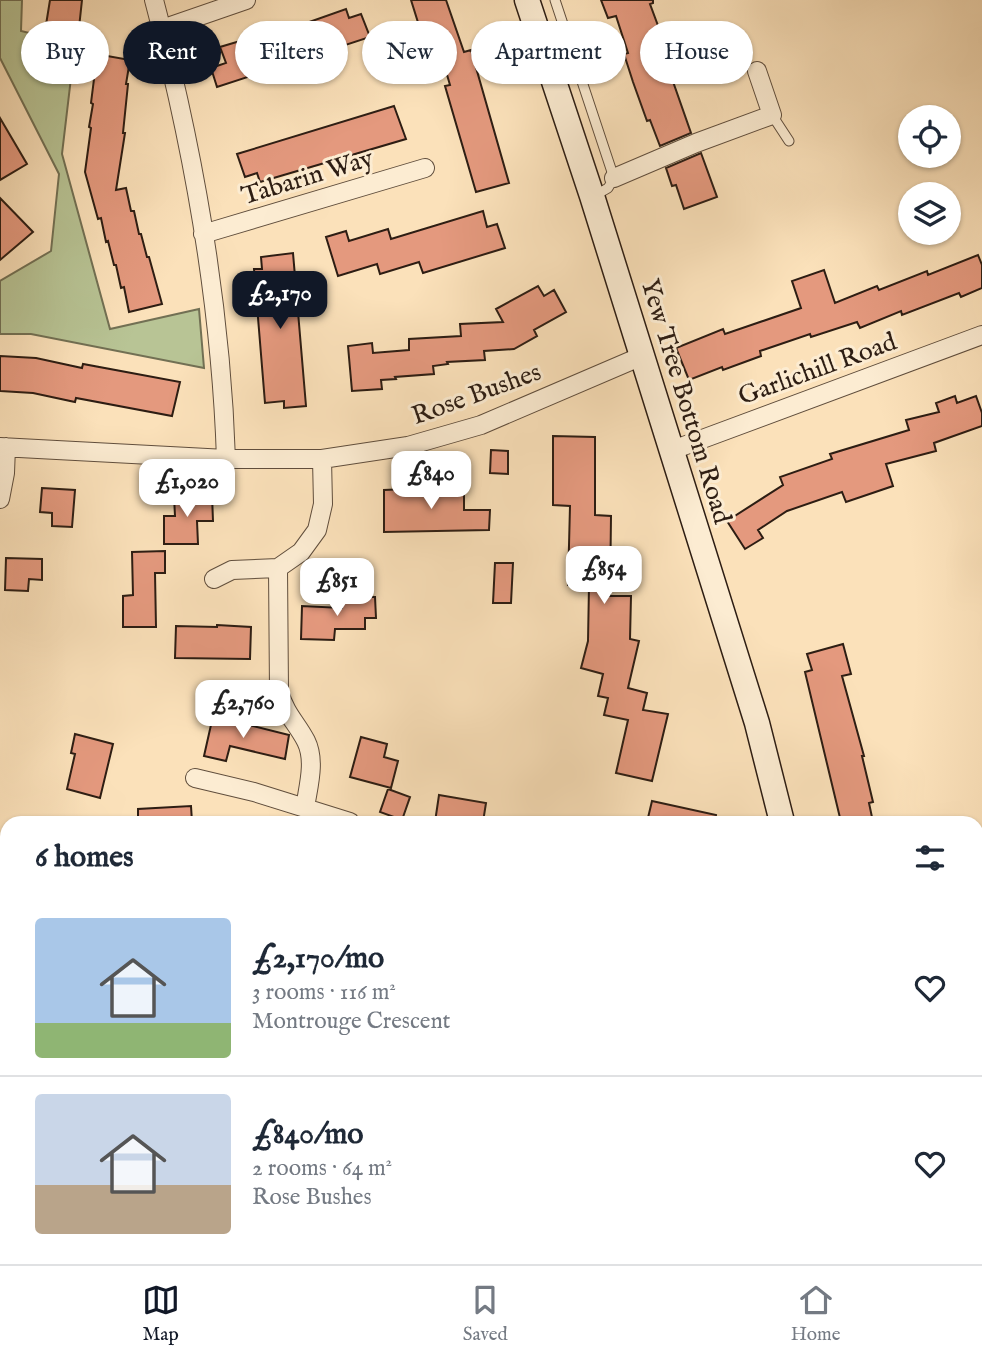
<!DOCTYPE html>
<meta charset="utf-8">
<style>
body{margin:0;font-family:"IM FELL English",serif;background:#f6f6f7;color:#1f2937;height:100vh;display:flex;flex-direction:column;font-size:26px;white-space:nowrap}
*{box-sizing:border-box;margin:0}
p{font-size:23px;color:#747a83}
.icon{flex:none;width:38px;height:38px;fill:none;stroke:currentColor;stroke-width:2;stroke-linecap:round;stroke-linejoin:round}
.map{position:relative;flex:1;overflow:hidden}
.panel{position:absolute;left:0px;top:816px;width:984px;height:450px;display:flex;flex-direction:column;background:#fff;border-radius:21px 21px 0 0;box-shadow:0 2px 5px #0004}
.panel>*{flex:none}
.banner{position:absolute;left:21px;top:21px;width:942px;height:63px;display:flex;gap:14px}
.controls{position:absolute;left:898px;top:105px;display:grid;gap:14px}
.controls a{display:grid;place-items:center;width:63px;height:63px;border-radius:50%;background:#fff;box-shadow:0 2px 5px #0004;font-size:35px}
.price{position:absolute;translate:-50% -60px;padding:0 16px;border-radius:14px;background:#fff;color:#222;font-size:23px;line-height:46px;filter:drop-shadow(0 2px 4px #0008)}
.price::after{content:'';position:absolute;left:50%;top:42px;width:21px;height:16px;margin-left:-10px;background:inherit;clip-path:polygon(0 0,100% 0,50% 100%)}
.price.current{background:#111827;color:#fff}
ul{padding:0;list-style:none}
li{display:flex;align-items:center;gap:21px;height:175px;padding:0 35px}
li+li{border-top:2px solid #e0e1e3}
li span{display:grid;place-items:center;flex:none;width:196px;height:140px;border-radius:7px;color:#555}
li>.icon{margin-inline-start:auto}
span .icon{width:84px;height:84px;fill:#fffc;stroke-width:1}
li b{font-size:30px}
h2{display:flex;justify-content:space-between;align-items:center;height:84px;padding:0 35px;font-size:30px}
.tag{padding:0 24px;border-radius:32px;background:#fff;box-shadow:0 2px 5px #0004;font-size:24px;line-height:63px}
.tag.current{background:#111827;color:#fff}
.menu{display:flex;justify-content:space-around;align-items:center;height:98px;border-top:2px solid #e0e1e3;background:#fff;font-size:19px;color:#747a83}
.menu a{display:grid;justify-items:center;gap:4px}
.menu .current{color:#111827}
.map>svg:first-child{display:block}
.green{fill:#b8c495;stroke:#727054;stroke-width:2}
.building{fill:#e4997e;stroke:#2d1d13;stroke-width:2}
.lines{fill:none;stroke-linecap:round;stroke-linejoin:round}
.lane-casing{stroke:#604e3d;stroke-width:11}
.street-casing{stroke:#604e3d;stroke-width:20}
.secondary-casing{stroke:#2d1d13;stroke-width:27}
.lane{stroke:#fcecd2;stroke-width:9}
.street{stroke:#fcecd2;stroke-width:18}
.secondary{stroke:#fcecd2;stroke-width:24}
.labels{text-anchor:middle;stroke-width:6;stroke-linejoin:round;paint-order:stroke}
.street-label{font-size:26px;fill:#2d1d13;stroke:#fcecd2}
</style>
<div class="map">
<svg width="982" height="1264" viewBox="0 0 982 1264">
<rect width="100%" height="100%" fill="#fbe1ba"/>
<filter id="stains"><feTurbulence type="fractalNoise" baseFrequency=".00286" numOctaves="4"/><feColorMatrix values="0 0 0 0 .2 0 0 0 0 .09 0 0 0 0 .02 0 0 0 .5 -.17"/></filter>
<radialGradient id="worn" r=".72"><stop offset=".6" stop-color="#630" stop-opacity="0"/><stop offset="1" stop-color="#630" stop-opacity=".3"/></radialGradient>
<!-- green -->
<path class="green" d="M 0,0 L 22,0 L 21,31 L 75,44 L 62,154 L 110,329 L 199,309 L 204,368 L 31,334 L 0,334 L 0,281 L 51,251 L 59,174 L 0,58 Z"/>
<!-- building -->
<path class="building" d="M 50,0 L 82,0 L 78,37 L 45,31 Z
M 411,0 L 446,0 L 464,52 L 471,50 L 509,183 L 476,192 L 445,86 L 450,85 L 438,44 L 426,48 Z
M 601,0 L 653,0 L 653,3 L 650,4 L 660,31 L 656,33 L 691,133 L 660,146 L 650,120 L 647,121 L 633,82 L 624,54 L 628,53 L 616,16 L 608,18 Z
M 346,9 L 349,18 L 361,14 L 370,37 L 217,87 L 211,68 L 226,63 L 220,47 L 297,24 L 298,26 Z
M 96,54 L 130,60 L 126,84 L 128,84 L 123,133 L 125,133 L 116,190 L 126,188 L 131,211 L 134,211 L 139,234 L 141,234 L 147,257 L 149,257 L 162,304 L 129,312 L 124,287 L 121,288 L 116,265 L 114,265 L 108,241 L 106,242 L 101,218 L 98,219 L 85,172 L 91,128 L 89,127 L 93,104 L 91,103 L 94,79 L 92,78 Z
M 394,106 L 406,139 L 260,182 L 257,173 L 245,177 L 237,154 Z
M 0,118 L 27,164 L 0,180 Z
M 701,153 L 717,197 L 684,209 L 676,185 L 672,186 L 666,168 Z
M 0,198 L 33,232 L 0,260 Z
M 483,211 L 487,227 L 497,224 L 505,248 L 423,273 L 419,262 L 380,274 L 377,264 L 338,276 L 326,237 L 346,231 L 349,241 L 388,229 L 391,239 Z
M 293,253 L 306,406 L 284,408 L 284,401 L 265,403 L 254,269 L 262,269 L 261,257 Z
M 978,255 L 982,265 L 982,288 L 961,297 L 959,293 L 902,315 L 901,311 L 860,328 L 857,322 L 811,337 L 810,334 L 760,351 L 761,356 L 723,370 L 722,367 L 689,380 L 676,348 L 723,329 L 725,334 L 801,308 L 792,281 L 824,270 L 835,303 L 877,286 L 879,290 L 927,271 L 928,275 Z
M 538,286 L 544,296 L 554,290 L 566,312 L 534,330 L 537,336 L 514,349 L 484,351 L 485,360 L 447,362 L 448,364 L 433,366 L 434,374 L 395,377 L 396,379 L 381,380 L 382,389 L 352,391 L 348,346 L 372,343 L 373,353 L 409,350 L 409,339 L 461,336 L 460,324 L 503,322 L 496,309 Z
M 0,356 L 36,358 L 82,368 L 83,364 L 180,382 L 172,416 L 76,398 L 75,402 L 33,393 L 0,391 Z
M 955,396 L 957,403 L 976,396 L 982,413 L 982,426 L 934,443 L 936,451 L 886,464 L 893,486 L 846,502 L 842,492 L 787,511 L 758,530 L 763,538 L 745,549 L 727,521 L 783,485 L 780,477 L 832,459 L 830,454 L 909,430 L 906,420 L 939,412 L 936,403 Z
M 553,436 L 595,437 L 595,515 L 611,516 L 610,596 L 631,596 L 630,639 L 639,641 L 628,688 L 647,693 L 643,710 L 668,714 L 652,781 L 616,773 L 628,720 L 604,715 L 608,698 L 598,696 L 603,674 L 581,668 L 588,641 L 589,586 L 568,585 L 570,506 L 553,505 Z
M 491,450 L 508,451 L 508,474 L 490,473 Z
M 42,488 L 75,490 L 72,527 L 52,526 L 52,513 L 40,512 Z
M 432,488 L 464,488 L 464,510 L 490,510 L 489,530 L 384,532 L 384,490 Z
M 212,495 L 213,521 L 197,521 L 198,544 L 164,544 L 164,516 L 175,516 L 174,496 Z
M 165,551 L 165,573 L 155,573 L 156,627 L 123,627 L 123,596 L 133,595 L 132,552 Z
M 6,558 L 42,559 L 42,580 L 29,579 L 28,591 L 5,590 Z
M 495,563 L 513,563 L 511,603 L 493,603 Z
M 342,597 L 375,597 L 376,618 L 365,618 L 365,629 L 335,629 L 334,640 L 301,639 L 302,606 L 342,608 Z
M 217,625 L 251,627 L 250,659 L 175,658 L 176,626 L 217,627 Z
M 843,644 L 851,674 L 842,676 L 864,756 L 862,756 L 873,802 L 869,803 L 873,822 L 841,822 L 805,672 L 812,670 L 807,654 Z
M 213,716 L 289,735 L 285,759 L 230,746 L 226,761 L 204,756 Z
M 75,734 L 113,744 L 100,798 L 67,789 L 75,754 L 71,753 Z
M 361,737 L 387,744 L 384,757 L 398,761 L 391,788 L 350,777 Z
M 388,789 L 410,797 L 402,820 L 380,812 Z
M 439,795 L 486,803 L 483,822 L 435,822 Z
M 652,801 L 716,815 L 715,822 L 647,822 Z
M 191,806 L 192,822 L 138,822 L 138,809 Z"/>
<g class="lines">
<defs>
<path id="lane" d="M 555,0 L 614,178 L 608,188 L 594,196
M 772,115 L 789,141
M 976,1165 L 982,1162"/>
<path id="street" d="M 154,0 C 193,147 221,307 226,459
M 162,29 L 246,0
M 614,178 L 696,143 L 772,115 L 757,71
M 203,234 L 425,168
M 0,447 L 226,459 L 322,459 L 408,446 L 481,425 L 642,356
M 670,451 L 982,335
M 0,499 L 5,473 L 6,447
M 278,568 L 279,692 C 286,715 296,722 306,741 C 316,761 308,787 305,808
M 214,579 L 232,570 L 278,568 L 301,552 L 317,530 L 323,504 L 322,459
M 195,778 L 254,792 L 350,822
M 976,1076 L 982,1075
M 323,1264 L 330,1258"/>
<path id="secondary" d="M 527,0 L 592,196 L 757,723 L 782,822
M 0,1039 L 7,1041
M 676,1258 L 693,1264
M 880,1258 L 883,1264"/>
</defs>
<!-- lane casing -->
<use href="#lane" class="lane-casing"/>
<!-- street casing -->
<use href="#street" class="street-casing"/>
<!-- secondary casing -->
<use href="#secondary" class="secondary-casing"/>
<!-- lane -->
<use href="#lane" class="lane"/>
<!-- street -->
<use href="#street" class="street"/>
<!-- secondary -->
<use href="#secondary" class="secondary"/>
</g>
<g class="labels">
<!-- street labels -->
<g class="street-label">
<text transform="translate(307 176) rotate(-17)" y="9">Tabarin Way</text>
<text transform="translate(817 368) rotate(-20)" y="9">Garlichill Road</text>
<text transform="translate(476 393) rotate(-20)" y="9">Rose Bushes</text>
<text transform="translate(687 401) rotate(73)" y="9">Yew Tree Bottom Road</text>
</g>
</g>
<rect width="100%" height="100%" filter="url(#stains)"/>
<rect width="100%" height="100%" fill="url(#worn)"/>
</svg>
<div class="controls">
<a><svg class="icon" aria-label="locate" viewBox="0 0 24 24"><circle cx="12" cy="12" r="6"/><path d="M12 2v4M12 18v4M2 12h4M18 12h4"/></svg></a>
<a><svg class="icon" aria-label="layers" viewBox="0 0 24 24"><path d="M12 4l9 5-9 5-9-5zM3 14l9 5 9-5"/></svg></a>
</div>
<b class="price current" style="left:280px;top:331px">£2,170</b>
<b class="price" style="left:431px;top:511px">£840</b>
<b class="price" style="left:187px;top:519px">£1,020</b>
<b class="price" style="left:604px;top:606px">£854</b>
<b class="price" style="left:337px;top:618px">£851</b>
<b class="price" style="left:243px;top:740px">£2,760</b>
<div class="banner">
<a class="tag">Buy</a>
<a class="tag current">Rent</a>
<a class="tag">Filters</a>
<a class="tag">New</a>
<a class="tag">Apartment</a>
<a class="tag">House</a>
</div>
<section class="panel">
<h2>6 homes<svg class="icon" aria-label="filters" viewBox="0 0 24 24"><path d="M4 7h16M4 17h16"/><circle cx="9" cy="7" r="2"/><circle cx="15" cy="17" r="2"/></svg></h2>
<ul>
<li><span style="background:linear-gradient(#a9c7e8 75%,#8fb573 0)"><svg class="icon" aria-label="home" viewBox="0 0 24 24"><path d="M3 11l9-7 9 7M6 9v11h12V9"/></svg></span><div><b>£2,170/mo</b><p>3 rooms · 116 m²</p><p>Montrouge Crescent</p></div><svg class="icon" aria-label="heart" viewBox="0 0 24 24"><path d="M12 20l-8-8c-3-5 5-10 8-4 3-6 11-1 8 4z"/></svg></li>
<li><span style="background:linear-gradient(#c9d6e8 65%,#b9a48a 0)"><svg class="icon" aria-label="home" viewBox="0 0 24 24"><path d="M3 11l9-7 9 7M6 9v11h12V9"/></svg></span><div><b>£840/mo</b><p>2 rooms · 64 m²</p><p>Rose Bushes</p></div><svg class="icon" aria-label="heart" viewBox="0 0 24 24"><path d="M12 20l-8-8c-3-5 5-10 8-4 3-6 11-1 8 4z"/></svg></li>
</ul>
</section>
</div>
<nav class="menu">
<a class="current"><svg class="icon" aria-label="map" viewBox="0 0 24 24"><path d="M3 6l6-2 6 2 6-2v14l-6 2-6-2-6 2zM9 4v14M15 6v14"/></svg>Map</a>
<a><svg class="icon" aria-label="saved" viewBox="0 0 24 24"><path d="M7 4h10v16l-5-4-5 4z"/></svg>Saved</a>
<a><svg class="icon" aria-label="home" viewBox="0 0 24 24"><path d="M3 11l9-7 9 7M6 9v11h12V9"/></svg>Home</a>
</nav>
